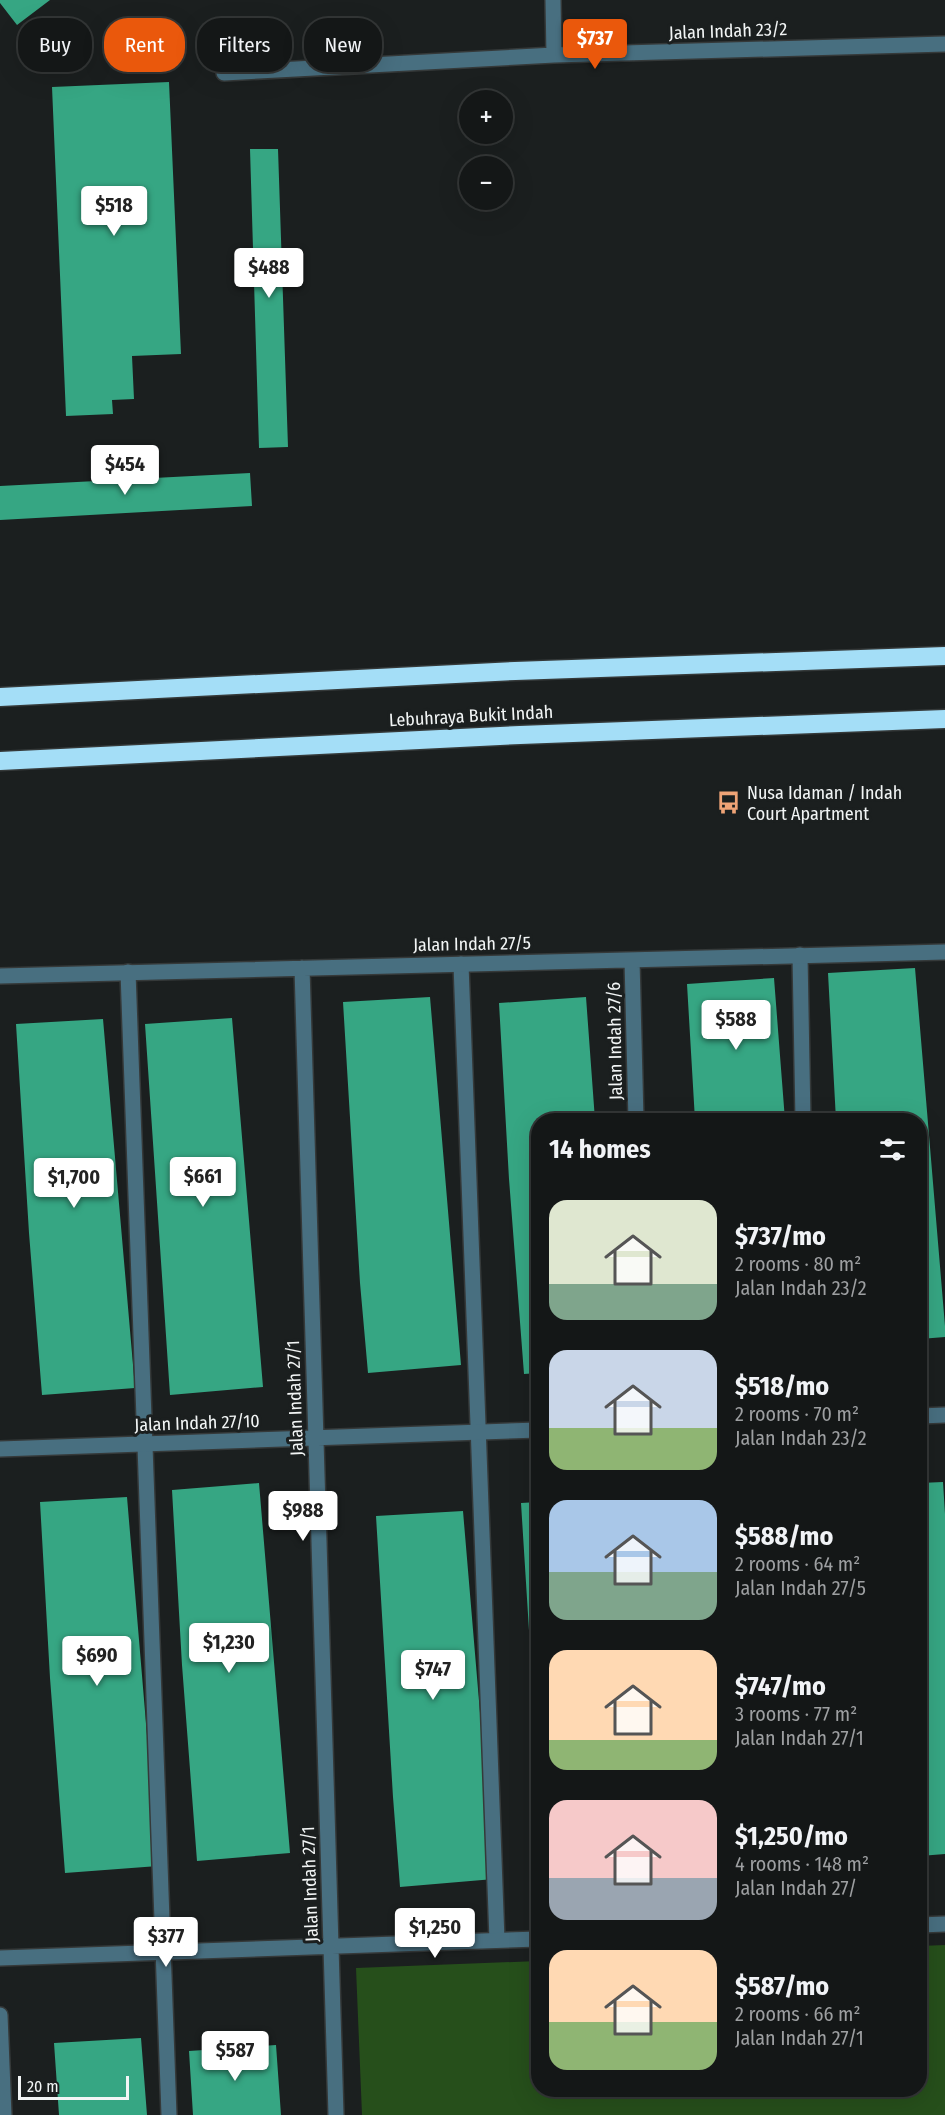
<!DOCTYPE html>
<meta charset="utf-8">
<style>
body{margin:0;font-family:"Fira Sans Condensed",sans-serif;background:#212424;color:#f1f3f6;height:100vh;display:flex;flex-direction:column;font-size:22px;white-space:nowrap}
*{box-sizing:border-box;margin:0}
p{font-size:20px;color:#9d9fa1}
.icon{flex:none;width:33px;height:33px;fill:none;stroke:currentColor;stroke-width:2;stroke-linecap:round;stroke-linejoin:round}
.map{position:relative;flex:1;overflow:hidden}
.sheet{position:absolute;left:531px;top:1113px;width:396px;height:984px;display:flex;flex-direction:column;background:#141717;border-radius:24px;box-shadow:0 6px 24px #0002,0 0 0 2px #333636}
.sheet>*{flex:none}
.guide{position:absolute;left:18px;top:18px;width:423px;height:54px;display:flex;gap:12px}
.buttons{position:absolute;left:459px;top:90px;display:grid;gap:12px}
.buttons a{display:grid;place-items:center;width:54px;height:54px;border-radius:50%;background:#141717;box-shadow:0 6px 24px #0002,0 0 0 2px #333636;font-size:30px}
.scale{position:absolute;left:18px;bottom:15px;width:111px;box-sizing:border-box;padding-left:6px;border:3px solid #f2f5f5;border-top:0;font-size:16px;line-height:21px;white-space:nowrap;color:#f2f5f5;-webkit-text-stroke:4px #1b1f1f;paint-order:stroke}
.price{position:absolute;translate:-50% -51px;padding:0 14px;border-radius:6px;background:#fff;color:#222;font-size:20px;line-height:39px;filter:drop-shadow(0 2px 3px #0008)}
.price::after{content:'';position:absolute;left:50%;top:36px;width:18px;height:14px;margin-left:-9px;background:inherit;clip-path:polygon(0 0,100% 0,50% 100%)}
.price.on{background:#ea580c;color:#fff}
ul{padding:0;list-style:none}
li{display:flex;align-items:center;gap:18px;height:150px;padding:0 18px}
li span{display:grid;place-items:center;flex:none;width:168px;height:120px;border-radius:18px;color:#555}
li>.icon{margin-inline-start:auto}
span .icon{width:72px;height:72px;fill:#fffc;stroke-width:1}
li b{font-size:26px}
h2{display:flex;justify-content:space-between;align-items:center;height:72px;padding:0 18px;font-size:26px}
.tag{padding:0 21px;border-radius:24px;background:#141717;box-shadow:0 6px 24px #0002,0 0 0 2px #333636;font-size:21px;line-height:54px}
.tag.on{background:#ea580c;color:#fff}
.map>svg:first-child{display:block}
.green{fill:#264f1b}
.building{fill:#36a683}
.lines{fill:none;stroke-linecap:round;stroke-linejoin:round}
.lane-casing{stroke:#353939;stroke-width:18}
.street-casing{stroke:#353939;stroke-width:18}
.highway-casing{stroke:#353939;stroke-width:21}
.lane{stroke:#486f80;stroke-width:15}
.street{stroke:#486f80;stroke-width:15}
.highway{stroke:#a4def7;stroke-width:18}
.labels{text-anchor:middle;stroke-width:6;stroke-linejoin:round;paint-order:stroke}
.street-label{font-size:18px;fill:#f2f5f5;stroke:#1b1f1f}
.poi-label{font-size:18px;fill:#f2f5f5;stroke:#1b1f1f;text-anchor:start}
</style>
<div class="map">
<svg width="945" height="2115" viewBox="0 0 945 2115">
<rect width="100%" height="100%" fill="#1b1f1f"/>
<!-- green -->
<path class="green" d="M 945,1945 L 945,2115 L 362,2115 L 356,1968 L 538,1961 L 538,2090 L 920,2090 L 920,1946 Z"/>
<!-- building -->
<path class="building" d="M 0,0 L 50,0 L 17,25 L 0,3 Z
M 169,82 L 181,354 L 132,356 L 134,399 L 112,400 L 113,414 L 66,416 L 52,87 Z
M 250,149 L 278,149 L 288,447 L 259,448 Z
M 250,473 L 252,506 L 0,520 L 0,486 Z
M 915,968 L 945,1326 L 945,1337 L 920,1339 L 920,1120 L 836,1120 L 828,973 Z
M 774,978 L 785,1120 L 695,1120 L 687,984 Z
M 430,997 L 461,1365 L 368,1373 L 360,1283 L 343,1002 Z
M 586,997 L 595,1120 L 538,1120 L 538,1373 L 524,1374 L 509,1179 L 499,1003 Z
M 232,1018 L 263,1387 L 170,1395 L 145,1024 Z
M 103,1019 L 135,1388 L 42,1395 L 29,1233 L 16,1024 Z
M 943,1482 L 945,1514 L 945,1854 L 920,1856 L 920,1483 Z
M 259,1483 L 290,1853 L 197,1861 L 182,1665 L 172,1490 Z
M 127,1497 L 158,1866 L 65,1873 L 50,1678 L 40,1502 Z
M 538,1502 L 538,1758 L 537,1758 L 521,1503 Z
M 463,1511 L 494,1879 L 400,1887 L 393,1797 L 376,1516 Z
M 141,2038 L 147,2115 L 59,2115 L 54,2043 Z
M 276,2045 L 281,2115 L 193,2115 L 189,2051 Z"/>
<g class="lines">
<defs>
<path id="lane" d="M 800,955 L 803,1120
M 461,964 L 497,1940
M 128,972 L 169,2115"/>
<path id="street" d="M 553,0 L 554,55
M 224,73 L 554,55 L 945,44
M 632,960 L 636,1120
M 302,968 L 336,2115
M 0,976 L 945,952
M 920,1416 L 945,1415
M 0,1449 L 538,1430
M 920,1925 L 945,1924
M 0,1958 L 538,1939
M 0,2015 L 4,2115"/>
<path id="highway" d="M 0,697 L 515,671 L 945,656
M 0,761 L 520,735 L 945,719"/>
</defs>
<!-- lane casing -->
<use href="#lane" class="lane-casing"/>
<!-- street casing -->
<use href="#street" class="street-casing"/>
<!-- highway casing -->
<use href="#highway" class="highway-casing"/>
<!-- lane -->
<use href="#lane" class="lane"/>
<!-- street -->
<use href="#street" class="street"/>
<!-- highway -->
<use href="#highway" class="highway"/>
</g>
<!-- icons -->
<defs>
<symbol id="bus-bare" viewBox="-9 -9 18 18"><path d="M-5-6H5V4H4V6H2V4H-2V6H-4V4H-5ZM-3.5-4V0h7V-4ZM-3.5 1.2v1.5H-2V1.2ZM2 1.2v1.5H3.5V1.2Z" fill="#efa376" stroke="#1b1f1f" stroke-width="2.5" paint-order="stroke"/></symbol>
</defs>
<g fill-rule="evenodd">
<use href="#bus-bare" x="712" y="786" width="33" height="33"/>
</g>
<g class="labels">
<!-- street labels -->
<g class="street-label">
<text transform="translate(728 31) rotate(-2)" y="6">Jalan Indah 23/2</text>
<text transform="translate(471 716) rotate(-3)" y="6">Lebuhraya Bukit Indah</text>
<text transform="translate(472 944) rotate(-1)" y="6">Jalan Indah 27/5</text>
<text transform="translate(615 1041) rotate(-91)" y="6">Jalan Indah 27/6</text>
<text transform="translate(295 1398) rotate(-92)" y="6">Jalan Indah 27/1</text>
<text transform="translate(197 1423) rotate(-2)" y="6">Jalan Indah 27/10</text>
<text transform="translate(310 1884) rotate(-92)" y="6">Jalan Indah 27/1</text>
</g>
<!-- poi labels -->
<g class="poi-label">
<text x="747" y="799">Nusa Idaman / Indah<tspan x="747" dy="21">Court Apartment</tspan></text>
</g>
</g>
</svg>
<div class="buttons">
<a>+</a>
<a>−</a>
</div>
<div class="scale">20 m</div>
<b class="price on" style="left:595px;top:70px">$737</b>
<b class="price" style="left:114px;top:237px">$518</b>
<b class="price" style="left:269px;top:299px">$488</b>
<b class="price" style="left:125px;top:496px">$454</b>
<b class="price" style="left:736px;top:1051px">$588</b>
<b class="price" style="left:203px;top:1208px">$661</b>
<b class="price" style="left:74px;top:1209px">$1,700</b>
<b class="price" style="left:303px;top:1542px">$988</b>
<b class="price" style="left:229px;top:1674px">$1,230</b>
<b class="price" style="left:97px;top:1687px">$690</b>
<b class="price" style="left:433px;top:1701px">$747</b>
<b class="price" style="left:435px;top:1959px">$1,250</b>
<b class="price" style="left:166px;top:1968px">$377</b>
<b class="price" style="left:235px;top:2082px">$587</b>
<div class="guide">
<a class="tag">Buy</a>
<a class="tag on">Rent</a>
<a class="tag">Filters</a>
<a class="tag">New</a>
</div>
<section class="sheet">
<h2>14 homes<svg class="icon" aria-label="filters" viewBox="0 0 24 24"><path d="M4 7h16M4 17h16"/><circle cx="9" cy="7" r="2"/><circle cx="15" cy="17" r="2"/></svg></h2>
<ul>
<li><span style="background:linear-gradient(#dfe7d0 70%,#7fa58c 0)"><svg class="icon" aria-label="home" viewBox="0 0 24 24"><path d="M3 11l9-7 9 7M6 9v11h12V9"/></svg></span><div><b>$737/mo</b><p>2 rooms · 80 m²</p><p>Jalan Indah 23/2</p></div></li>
<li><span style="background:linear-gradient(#c9d6e8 65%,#8fb573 0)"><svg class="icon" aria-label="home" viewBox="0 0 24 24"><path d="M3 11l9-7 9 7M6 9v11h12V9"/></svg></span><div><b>$518/mo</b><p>2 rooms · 70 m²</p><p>Jalan Indah 23/2</p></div></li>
<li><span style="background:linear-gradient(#a9c7e8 60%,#7fa58c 0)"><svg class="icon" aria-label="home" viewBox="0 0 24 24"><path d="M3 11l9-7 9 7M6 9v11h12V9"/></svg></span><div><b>$588/mo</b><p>2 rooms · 64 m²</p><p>Jalan Indah 27/5</p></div></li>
<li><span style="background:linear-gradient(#ffd9b3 75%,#8fb573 0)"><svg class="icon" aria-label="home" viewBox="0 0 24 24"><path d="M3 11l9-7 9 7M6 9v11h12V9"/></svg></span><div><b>$747/mo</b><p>3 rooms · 77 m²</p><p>Jalan Indah 27/1</p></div></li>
<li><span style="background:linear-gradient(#f6c9c9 65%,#9aa5b1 0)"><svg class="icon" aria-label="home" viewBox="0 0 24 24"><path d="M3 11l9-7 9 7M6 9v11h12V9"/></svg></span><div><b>$1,250/mo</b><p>4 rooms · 148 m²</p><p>Jalan Indah 27/</p></div></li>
<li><span style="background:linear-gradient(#ffd9b3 60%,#8fb573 0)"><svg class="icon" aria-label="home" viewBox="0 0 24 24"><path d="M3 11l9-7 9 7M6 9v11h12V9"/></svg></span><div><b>$587/mo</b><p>2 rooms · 66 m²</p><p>Jalan Indah 27/1</p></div></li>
</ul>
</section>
</div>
